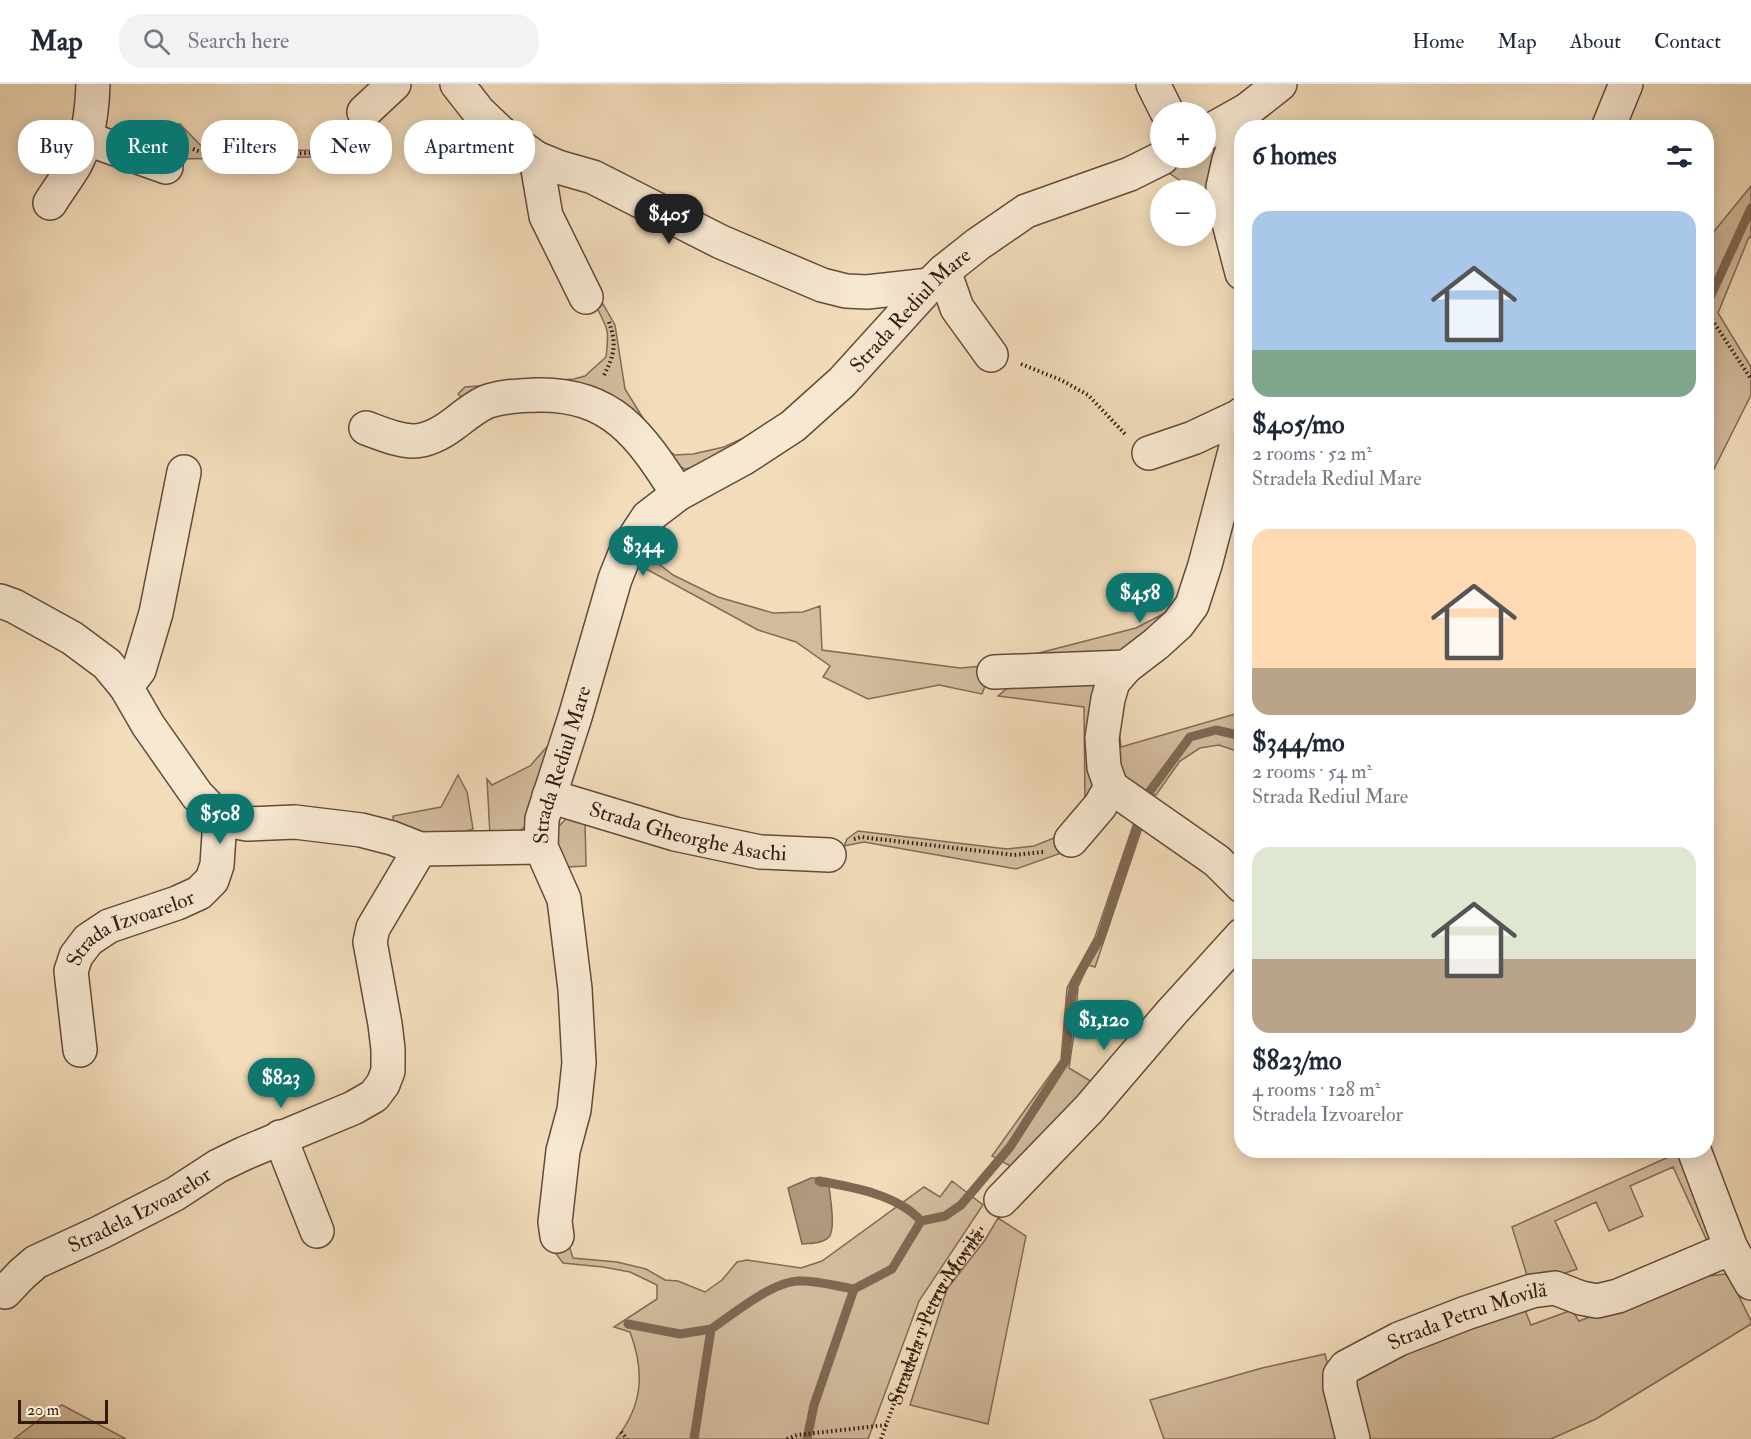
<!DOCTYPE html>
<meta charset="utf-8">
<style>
body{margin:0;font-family:"IM FELL Double Pica",serif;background:#f2f2f3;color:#1f2937;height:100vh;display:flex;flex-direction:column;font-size:22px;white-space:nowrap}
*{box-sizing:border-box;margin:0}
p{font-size:20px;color:#747a83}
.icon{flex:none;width:33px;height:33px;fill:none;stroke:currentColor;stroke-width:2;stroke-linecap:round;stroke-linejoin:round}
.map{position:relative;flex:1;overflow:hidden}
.side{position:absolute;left:1234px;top:36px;width:480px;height:1038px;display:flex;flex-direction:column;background:#fff;border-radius:24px;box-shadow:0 3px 15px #0003}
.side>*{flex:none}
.guide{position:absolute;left:18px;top:36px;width:570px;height:54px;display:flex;gap:12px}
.fabs{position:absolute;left:1150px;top:18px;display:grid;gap:12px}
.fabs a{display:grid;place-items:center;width:66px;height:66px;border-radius:50%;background:#fff;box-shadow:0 3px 15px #0003;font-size:30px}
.scale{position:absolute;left:18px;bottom:15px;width:90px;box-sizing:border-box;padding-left:6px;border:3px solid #331a0f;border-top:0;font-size:16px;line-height:21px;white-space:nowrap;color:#331a0f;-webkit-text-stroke:4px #f7e8d2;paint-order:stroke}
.price{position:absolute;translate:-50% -51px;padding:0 14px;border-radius:21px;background:#0f766e;color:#fff;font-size:20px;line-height:39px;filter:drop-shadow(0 2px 3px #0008)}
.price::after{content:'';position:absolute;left:50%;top:36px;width:18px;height:14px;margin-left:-9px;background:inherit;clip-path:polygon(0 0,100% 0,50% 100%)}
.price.current{background:#222;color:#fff}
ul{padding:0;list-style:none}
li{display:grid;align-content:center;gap:12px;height:318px;padding:0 18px}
li span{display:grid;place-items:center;height:186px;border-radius:18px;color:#555}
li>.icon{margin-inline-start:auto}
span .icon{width:108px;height:108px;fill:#fffc;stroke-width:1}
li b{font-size:26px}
h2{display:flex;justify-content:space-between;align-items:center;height:72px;padding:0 18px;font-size:26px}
.pill{padding:0 21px;border-radius:24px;background:#fff;box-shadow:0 3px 15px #0003;font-size:21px;line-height:54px}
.pill.current{background:#0f766e;color:#fff}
header{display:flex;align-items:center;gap:36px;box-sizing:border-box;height:84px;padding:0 30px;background:#fff;border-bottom:2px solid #e0e1e3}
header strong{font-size:28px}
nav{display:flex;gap:33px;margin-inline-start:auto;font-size:21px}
.search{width:420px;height:54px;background:#f2f2f3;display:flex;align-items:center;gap:15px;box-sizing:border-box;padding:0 21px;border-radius:24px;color:#747a83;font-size:22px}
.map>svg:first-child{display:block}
.green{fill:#d2bb9d;stroke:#826a56;stroke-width:1.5}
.water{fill:#b19a80;stroke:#7f6753;stroke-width:1.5}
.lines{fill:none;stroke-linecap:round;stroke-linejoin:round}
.stream{stroke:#7f6753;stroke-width:9}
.minor-casing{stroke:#634a3a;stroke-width:36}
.path{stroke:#331a0f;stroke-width:4;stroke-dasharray:1.5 3;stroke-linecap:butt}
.minor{stroke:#f7e8d2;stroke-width:33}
.labels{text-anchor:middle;stroke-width:4.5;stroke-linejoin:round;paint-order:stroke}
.street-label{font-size:21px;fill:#331a0f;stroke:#f7e8d2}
</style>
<header>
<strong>Map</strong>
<div class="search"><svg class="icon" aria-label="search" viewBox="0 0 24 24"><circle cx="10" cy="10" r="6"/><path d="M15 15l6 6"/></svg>Search here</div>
<nav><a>Home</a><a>Map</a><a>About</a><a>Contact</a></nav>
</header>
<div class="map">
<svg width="1751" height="1355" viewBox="0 0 1751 1355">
<rect width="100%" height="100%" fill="#f2dcba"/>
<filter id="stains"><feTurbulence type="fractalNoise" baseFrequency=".00333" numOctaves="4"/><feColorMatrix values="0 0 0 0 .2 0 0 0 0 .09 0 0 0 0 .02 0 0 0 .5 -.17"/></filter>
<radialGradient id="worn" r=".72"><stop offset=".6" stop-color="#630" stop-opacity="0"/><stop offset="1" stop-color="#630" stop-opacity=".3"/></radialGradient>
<!-- green -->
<path class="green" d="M 364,37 L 366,41 L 310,73 L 176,75 L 148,58 L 155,42 L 180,40 L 207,68 L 310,66 L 324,61 Z
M 1237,38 L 1214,124 L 1206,117 L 1206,106 L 1194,106 L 1169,89 L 1152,96 L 1154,88 L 1178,74 L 1206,74 L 1206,57 Z
M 1751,102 L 1751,154 L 1749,153 L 1718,229 L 1751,283 L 1751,311 L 1712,389 L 1707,388 L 1707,156 Z
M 603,220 L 615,241 L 625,305 L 646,339 L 665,364 L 675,371 L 693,370 L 724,363 L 782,336 L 711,380 L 685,385 L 672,380 L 606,315 L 463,315 L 458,310 L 465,303 L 574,295 L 585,292 L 606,273 C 609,247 609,247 597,224 Z
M 644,468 L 673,491 L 718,513 L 773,529 L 803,528 L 820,522 L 822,566 L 960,584 L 993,581 L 982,610 L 939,601 L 868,615 L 823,593 L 830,582 L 796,558 L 758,546 L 637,480 Z
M 1186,518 L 1120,573 L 1023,573 L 1136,544 Z
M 1017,596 L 1102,601 L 1096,712 L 1067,767 L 1016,785 L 864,758 L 844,762 L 847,755 L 858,747 L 1007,765 L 1034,762 L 1064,750 L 1085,717 L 1084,623 L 998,612 Z
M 1116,620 L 1121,663 L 1242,628 L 1242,669 L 1219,661 L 1200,664 L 1180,677 L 1156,711 L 1131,706 L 1117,696 Z
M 552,657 L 526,742 L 512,752 L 490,751 L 487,695 L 492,701 L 530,682 Z
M 458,691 L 467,708 L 473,745 L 425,759 L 395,749 L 393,732 L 441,723 Z
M 567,734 L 585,737 L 586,782 L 567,783 L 558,763 L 554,747 Z
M 1134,739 L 1142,744 L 1095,883 L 1088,881 L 1078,903 L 1075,943 L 1069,984 L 1097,1001 L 1016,1085 L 992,1072 L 1061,976 L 1067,904 L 1095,853 Z
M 1682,1067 L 1715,1152 L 1707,1157 L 1673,1083 L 1630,1102 L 1643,1132 L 1609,1147 L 1596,1118 L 1555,1137 L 1577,1185 L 1530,1201 L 1512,1143 Z
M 952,1097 L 983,1121 L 919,1217 L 868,1355 L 616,1355 C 643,1321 645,1288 630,1248 L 614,1243 L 657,1215 L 657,1201 L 630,1188 L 603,1183 L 563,1179 L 551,1163 L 566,1152 L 573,1174 L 617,1178 L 646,1185 L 665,1196 L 678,1197 L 705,1208 L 722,1196 L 737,1178 L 747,1176 L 801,1184 L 822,1177 L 924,1103 L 940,1113 Z
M 998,1134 L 1026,1152 L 988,1340 L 910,1321 L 947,1205 L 985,1156 Z
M 1725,1190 L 1731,1196 L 1751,1237 L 1751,1240 L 1596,1335 L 1551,1355 L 1364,1355 L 1351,1297 L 1388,1270 L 1522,1219 L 1531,1241 L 1572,1226 L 1579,1237 L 1693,1194 Z
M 1325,1270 L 1346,1355 L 1164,1355 L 1150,1316 L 1262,1284 Z
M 62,1321 L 126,1355 L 14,1355 L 53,1325 Z"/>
<!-- water -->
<path class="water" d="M 811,1094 L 819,1094 L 820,1102 L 829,1102 C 830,1113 836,1145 829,1153 C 822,1160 810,1159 802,1160 L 788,1104 Z"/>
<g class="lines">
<!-- stream -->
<path class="stream" d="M 1707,220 L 1751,124
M 1150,707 L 1190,653 L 1216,646 L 1242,652
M 819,1097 C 853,1103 898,1111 921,1137
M 628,1240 L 680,1250 L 711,1245
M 694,1355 L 711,1245 C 733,1230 772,1198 798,1197 C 816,1196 836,1202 854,1205
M 807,1355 L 814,1321 L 854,1205 L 892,1185 L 921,1137 L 945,1132 L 961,1121 L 1010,1063 L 1066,976 L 1070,922 L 1074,899 L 1101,853 L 1138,740"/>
<defs>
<g id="minor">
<path d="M 457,0 L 479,28 L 501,49 L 536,74 L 558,83 L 593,93 L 721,158 L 822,201 L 846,207 L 867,208 L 930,201"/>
<path d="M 1153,0 L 1167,28"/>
<path d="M 364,28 L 394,0"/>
<path d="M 1608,44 L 1626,0"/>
<path d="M 1206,49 L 1247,26 L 1280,0"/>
<path d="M 85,54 L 166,83"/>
<path d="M 536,74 L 546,132 L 586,213"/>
<path d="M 50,119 C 58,106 68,93 76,79 C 89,54 92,27 93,0"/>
<path d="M 944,187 L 957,224 L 991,271"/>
<path d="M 1242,189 L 1228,135 L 1223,103 L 1229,76 L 1247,26"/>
<path d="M 366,344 C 404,358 420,366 455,339 C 464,332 475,323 486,318 C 501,312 519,312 536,311 C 612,309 640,351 678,410"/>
<path d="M 1149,369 L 1193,354 L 1242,331"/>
<path d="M 0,517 L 14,522 L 72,554 L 107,580 L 126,603 L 148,641 L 197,711 L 220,735 L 247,740 L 295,738 L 361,746 L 392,754 L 420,765 L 541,763"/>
<path d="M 994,588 L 1126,583"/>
<path d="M 126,603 L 139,586 L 156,529 L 184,388"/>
<path d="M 1111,703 L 1104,683 L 1102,654 L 1108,615 L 1113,598 L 1126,583 L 1156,560 L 1178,540 L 1192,521 L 1205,481 L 1235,367 L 1242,330"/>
<path d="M 1111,703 L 1217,777 L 1242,802"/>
<path id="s2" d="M 549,712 L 675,750 L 760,768 L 829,771"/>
<path d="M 1071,756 L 1100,722 L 1111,703"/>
<path id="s3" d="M 80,966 L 71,887 L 76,872 L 88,856 L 109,842 L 177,819 L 199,809 L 212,796 L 217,781 L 220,735"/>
<path d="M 280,1053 L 317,1147"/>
<path d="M 1694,1066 L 1731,1164 L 1751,1199"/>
<path d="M 1001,1116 L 1089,1025 L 1172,928 L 1242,851"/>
<path id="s4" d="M 557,1152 L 555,1138 L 563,1067 L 574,1026 L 579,979 L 575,905 L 564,815 L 541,763 L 542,735 L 575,633 L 615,495 L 627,465 L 648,433 L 678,410 L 744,374 L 793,342 L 842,298 L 930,201 L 944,187 L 978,160 L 1026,127 L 1130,90 L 1162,74"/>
<path id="s5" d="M 5,1208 L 22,1190 L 36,1178 L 101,1148 L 175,1110 L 218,1082 L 245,1069 L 353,1024 L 374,1012 L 383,1000 L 388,987 L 388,965 L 385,940 L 370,858 L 373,844 L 420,765"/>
<path id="s6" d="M 1353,1355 L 1340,1303 L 1340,1291 L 1346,1283 L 1399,1255 L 1466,1229 L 1532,1207 L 1555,1204 L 1581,1214 L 1597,1217 L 1618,1212 L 1731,1164"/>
</g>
</defs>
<!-- minor casing -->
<use href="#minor" class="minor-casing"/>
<!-- path -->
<g class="path">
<path d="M 193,65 L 208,71 L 310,69 L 326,62 L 345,51"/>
<path d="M 1707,228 L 1751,295"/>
<path d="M 1021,280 L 1061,296 L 1088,311 L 1125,350"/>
<path d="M 604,291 C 615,270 617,258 608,236"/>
<path d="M 854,755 L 861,753 L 1014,771 L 1043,768"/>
<path d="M 621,1348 L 627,1355"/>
<path d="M 787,1355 L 797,1351 L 886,1341"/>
<path id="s1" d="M 881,1355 L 929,1225 L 941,1202 L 983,1142"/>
</g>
<!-- minor -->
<use href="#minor" class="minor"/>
</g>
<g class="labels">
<!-- street labels -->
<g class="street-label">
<text dy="7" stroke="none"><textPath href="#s4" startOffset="1083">Strada Rediul Mare</textPath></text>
<text dy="7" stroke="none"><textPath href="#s4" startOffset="482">Strada Rediul Mare</textPath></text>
<text dy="7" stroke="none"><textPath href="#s2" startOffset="144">Strada Gheorghe Asachi</textPath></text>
<text dy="7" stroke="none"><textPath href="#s3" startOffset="158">Strada Izvoarelor</textPath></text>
<text dy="7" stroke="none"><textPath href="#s5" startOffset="159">Stradela Izvoarelor</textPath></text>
<text dy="7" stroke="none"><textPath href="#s1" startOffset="134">Stradela 1 Petru Movilă</textPath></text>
<text dy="7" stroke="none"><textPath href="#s6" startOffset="208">Strada Petru Movilă</textPath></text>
</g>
</g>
<rect width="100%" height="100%" filter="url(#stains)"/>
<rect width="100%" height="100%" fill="url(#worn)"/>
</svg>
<div class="fabs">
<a>+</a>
<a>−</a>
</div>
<div class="scale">20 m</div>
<b class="price current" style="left:669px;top:161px">$405</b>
<b class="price" style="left:643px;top:493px">$344</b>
<b class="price" style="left:1140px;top:540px">$458</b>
<b class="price" style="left:220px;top:761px">$508</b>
<b class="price" style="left:1104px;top:967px">$1,120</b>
<b class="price" style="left:281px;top:1025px">$823</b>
<div class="guide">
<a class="pill">Buy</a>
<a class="pill current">Rent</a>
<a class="pill">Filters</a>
<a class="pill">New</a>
<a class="pill">Apartment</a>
</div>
<section class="side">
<h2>6 homes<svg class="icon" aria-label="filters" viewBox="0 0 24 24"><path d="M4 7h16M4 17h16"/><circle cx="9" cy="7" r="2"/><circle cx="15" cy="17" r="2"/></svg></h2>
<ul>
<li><span style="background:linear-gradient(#a9c7e8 75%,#7fa58c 0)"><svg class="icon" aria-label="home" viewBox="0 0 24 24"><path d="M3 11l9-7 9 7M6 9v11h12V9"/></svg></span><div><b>$405/mo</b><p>2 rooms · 52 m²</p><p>Stradela Rediul Mare</p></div></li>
<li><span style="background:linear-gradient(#ffd9b3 75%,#b9a48a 0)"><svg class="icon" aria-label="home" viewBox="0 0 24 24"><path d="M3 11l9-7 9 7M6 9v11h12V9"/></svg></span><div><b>$344/mo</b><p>2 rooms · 54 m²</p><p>Strada Rediul Mare</p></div></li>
<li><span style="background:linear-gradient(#dfe7d0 60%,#b9a48a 0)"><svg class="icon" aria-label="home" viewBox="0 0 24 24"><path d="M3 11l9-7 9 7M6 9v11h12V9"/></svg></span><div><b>$823/mo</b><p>4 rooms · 128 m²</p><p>Stradela Izvoarelor</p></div></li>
</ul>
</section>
</div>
